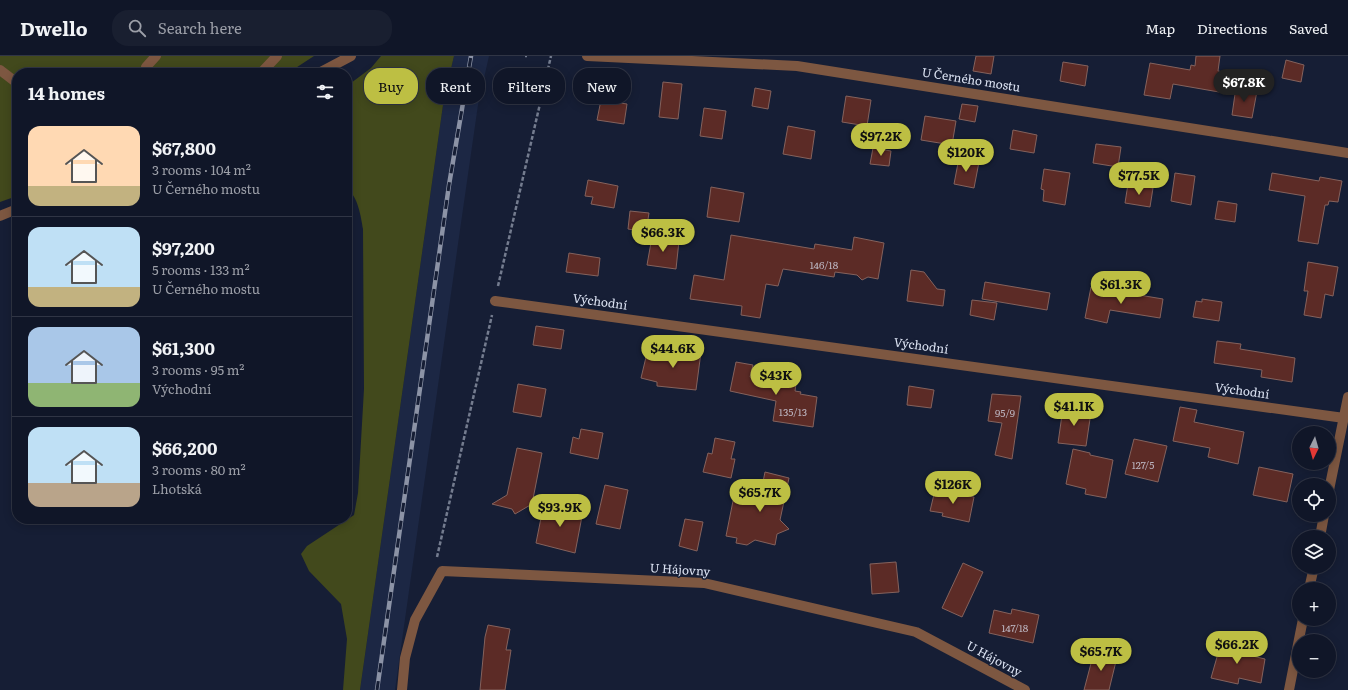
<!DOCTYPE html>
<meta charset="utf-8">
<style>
body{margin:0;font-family:Literata,serif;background:#191f30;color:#f1f3f6;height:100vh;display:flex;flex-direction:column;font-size:15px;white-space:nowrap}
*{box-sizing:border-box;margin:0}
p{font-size:13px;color:#9c9fa8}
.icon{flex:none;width:22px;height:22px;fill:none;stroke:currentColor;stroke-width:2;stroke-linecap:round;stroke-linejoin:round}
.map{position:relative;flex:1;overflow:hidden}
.details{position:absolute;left:12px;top:12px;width:340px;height:456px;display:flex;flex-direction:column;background:#101628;border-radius:16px;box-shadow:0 2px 10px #0003,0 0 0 1px #303545}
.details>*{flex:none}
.hud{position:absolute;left:364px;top:12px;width:380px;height:36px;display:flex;gap:8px}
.needle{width:26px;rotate:185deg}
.controls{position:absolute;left:1292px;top:370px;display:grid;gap:8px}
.controls a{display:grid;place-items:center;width:44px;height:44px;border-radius:50%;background:#101628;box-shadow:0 2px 10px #0003,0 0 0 1px #303545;font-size:20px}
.price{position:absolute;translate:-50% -34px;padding:0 9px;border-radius:14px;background:#bdbf43;color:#111;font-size:13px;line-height:26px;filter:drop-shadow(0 1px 2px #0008)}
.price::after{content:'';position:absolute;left:50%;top:24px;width:12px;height:9px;margin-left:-6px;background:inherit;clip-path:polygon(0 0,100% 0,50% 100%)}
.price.on{background:#222;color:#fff}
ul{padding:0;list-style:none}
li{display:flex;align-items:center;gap:12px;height:100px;padding:0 16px}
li+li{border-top:1px solid #303545}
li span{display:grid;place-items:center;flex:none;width:112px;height:80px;border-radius:12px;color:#555}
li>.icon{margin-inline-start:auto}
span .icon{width:48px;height:48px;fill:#fffc;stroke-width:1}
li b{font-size:17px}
h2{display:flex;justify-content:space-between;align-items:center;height:48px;padding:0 16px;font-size:17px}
.chip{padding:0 14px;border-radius:16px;background:#101628;box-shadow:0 2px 10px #0003,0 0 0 1px #303545;font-size:14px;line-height:36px}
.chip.on{background:#bdbf43;color:#111}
header{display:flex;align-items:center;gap:24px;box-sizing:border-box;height:56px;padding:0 20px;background:#101628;border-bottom:1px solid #303545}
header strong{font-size:19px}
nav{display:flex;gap:22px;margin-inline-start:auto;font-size:14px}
.search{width:280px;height:36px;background:#191f30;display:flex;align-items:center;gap:10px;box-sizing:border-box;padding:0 14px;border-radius:16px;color:#9c9fa8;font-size:15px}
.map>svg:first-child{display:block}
.built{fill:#1c2744}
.green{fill:#42491c}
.building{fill:#5c2b26;stroke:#84625d}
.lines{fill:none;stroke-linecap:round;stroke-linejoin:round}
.path{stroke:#747c8f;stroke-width:2.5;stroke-dasharray:4 2;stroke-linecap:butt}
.minor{stroke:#7d5741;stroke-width:10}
.rail-casing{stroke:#8c93a6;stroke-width:4.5}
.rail{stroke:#161e35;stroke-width:3;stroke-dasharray:9;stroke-linecap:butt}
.labels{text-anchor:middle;stroke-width:3;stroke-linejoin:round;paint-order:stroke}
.number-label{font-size:10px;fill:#bcb5c0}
.street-label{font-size:12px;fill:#dce3f3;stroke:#161e35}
</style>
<header>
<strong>Dwello</strong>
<div class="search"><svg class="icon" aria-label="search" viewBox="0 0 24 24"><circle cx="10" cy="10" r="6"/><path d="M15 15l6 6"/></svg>Search here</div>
<nav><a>Map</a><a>Directions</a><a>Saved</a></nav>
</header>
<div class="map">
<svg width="1348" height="634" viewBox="0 0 1348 634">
<rect width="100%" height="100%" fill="#161e35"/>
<!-- built -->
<path class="built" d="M 454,0 L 489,0 L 478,49 L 460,174 L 395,634 L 360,634 L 426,169 L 444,42 Z"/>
<!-- green -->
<path class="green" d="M 0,0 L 314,0 L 288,17 L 17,17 L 17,140 L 0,146 Z
M 381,0 L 454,0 L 444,42 L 426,169 L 360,634 L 343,634 L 347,583 L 341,548 L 309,515 L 301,498 L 307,490 L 354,459 L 358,437 L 364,333 L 363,173 C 361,161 358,140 347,133 L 347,30 L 371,12 Z"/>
<!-- building -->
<path class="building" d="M 976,0 L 994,0 L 991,18 L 973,15 Z
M 1196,0 L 1220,0 L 1218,15 L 1223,16 L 1219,36 L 1173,28 L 1170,43 L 1144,39 L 1150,7 L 1190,14 L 1191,9 L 1195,10 Z
M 1286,4 L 1304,9 L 1301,26 L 1282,22 Z
M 1063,6 L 1088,10 L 1085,30 L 1060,25 Z
M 663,26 L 682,28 L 678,63 L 659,61 Z
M 1236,31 L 1257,35 L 1252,62 L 1232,59 Z
M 755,32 L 771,35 L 768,53 L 752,50 Z
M 846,40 L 871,44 L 867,70 L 842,66 Z
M 601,44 L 627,48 L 624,68 L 597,64 Z
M 962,48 L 978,50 L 975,66 L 959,63 Z
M 704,52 L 726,55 L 722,83 L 700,80 Z
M 925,60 L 956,65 L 952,89 L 921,84 Z
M 788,70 L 815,75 L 811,103 L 783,98 Z
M 1013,74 L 1037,79 L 1034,97 L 1010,93 Z
M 1096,88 L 1121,91 L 1118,111 L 1093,107 Z
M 873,92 L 891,95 L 889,110 L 870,108 Z
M 959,102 L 979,106 L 974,132 L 954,128 Z
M 1044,113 L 1070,117 L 1065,149 L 1043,145 L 1044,134 L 1041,133 Z
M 1175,117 L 1195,120 L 1191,149 L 1171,145 Z
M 1272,117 L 1319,125 L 1320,121 L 1342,125 L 1338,146 L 1329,145 L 1328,149 L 1325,149 L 1318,188 L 1298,185 L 1305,140 L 1269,134 Z
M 588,124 L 618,130 L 614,152 L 591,148 L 593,141 L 585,140 Z
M 1128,128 L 1153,132 L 1150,151 L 1125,147 Z
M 711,131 L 744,137 L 739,166 L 707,161 Z
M 1218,145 L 1237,148 L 1235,166 L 1215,163 Z
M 630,155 L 649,157 L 646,176 L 628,173 Z
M 731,179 L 814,193 L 815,188 L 852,194 L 854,181 L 884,187 L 878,223 L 868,221 L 862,224 L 857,219 L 835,216 L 834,221 L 783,213 L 778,230 L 766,228 L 760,262 L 741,259 L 742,250 L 690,243 L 694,219 L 724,224 Z
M 652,181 L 679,185 L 676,213 L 647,209 Z
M 569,197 L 600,202 L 598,220 L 566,216 Z
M 1308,206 L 1338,211 L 1333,240 L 1325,238 L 1321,262 L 1304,259 L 1308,235 L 1304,235 Z
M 911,214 L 924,216 L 937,233 L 945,234 L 943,250 L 907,245 Z
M 985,226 L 1050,237 L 1047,254 L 982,243 Z
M 1091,231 L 1163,243 L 1160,262 L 1110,254 L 1107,267 L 1085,262 Z
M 1202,243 L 1222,246 L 1219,265 L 1193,261 L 1196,245 L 1202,246 Z
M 972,244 L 997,247 L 994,264 L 970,259 Z
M 536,270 L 564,274 L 561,293 L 533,289 Z
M 1217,285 L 1241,288 L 1240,293 L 1295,302 L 1292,326 L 1261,321 L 1262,314 L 1214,307 Z
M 673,292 L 701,296 L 696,334 L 657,330 L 657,326 L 641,322 L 647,297 L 671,301 Z
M 736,306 L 753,309 L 750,321 L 796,328 L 795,335 L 801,336 L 800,338 L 817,341 L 813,371 L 773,365 L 776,345 L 730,335 Z
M 518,328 L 546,333 L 541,361 L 513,356 Z
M 909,330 L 934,334 L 931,352 L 907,349 Z
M 992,338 L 1021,340 L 1012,403 L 995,399 L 1002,367 L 988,365 Z
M 1180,351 L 1197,354 L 1194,366 L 1244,376 L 1238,408 L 1208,401 L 1210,392 L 1173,385 Z
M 1063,352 L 1091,356 L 1086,390 L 1058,387 Z
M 581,373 L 603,377 L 598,403 L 570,397 L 573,381 L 579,383 Z
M 715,382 L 735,386 L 731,403 L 735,403 L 731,422 L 703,416 L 708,397 L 712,398 Z
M 1134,383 L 1167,390 L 1158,426 L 1125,418 Z
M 517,392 L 542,397 L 532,448 L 515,458 L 512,453 L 492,448 L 507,439 Z
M 1073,393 L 1090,397 L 1090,399 L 1113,404 L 1106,442 L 1085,438 L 1086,433 L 1066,428 Z
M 1259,411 L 1293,418 L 1287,446 L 1253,439 Z
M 765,416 L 789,422 L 780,464 L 789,473 L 777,478 L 775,489 L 755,484 L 747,489 L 736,487 L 737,482 L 726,480 L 734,440 L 759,446 Z
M 605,429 L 628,434 L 620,473 L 596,468 Z
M 935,434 L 974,441 L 969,466 L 942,460 L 943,457 L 930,455 Z
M 544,447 L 583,455 L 575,497 L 536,487 Z
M 685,463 L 703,466 L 697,495 L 679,490 Z
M 896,506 L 899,536 L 872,538 L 870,508 Z
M 963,507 L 983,516 L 962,561 L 942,552 Z
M 1012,553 L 1039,559 L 1033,587 L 989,577 L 994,554 L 1011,558 Z
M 488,569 L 510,573 L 506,594 L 511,594 L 505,634 L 480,634 L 485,581 Z
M 1221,587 L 1245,592 L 1244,598 L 1265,603 L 1261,627 L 1239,622 L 1238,628 L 1211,622 Z
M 1094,596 L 1117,601 L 1109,634 L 1084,634 Z"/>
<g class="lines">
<!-- path -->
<path class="path" d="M 525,0 L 527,0
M 498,230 L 551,0
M 437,501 L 492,259"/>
<!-- minor -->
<path class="minor" d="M 587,0 L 797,10 L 1348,97
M 0,14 L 17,27
M 146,17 L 146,11 L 156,0
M 261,17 L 277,0
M 319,17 L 351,0
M 0,160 L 17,153
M 495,245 L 1344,362
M 1329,434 L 1348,341
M 1320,481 L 1324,459
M 1309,533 L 1314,511
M 402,634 L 405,602 L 415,564 L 442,515 L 704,527 L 916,576 L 1025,634
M 1289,634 L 1303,563"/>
<defs>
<path id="rail" d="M 377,634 L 449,129 L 471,0"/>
</defs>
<!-- rail casing -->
<use href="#rail" class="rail-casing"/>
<!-- rail -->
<use href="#rail" class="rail"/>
</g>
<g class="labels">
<!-- number labels -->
<g class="number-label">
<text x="824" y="213">146/18</text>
<text x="793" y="360">135/13</text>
<text x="1005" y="361">95/9</text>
<text x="1143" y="413">127/5</text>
<text x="1015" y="576">147/18</text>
</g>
<!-- street labels -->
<g class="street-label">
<text transform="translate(971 24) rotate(9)" y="4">U Černého mostu</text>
<text transform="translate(600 246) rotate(8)" y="4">Východní</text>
<text transform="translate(921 290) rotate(8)" y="4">Východní</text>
<text transform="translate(1242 335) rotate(8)" y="4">Východní</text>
<text transform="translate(680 514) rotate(4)" y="4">U Hájovny</text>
<text transform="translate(994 603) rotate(28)" y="4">U Hájovny</text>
</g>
</g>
</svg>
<div class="controls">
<a><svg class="needle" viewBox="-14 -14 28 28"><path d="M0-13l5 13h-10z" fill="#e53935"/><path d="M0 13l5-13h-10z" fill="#9c9fa8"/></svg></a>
<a><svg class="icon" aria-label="locate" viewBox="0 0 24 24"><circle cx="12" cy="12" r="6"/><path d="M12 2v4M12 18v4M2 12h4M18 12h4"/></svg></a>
<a><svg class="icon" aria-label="layers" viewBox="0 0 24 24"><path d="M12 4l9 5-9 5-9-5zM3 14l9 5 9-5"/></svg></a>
<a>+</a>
<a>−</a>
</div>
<b class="price on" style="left:1244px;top:47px">$67.8K</b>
<b class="price" style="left:881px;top:101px">$97.2K</b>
<b class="price" style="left:966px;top:117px">$120K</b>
<b class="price" style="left:1139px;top:140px">$77.5K</b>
<b class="price" style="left:663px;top:197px">$66.3K</b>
<b class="price" style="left:1121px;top:249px">$61.3K</b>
<b class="price" style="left:673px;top:313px">$44.6K</b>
<b class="price" style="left:776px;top:340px">$43K</b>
<b class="price" style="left:1074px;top:371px">$41.1K</b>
<b class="price" style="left:953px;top:449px">$126K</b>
<b class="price" style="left:760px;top:457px">$65.7K</b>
<b class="price" style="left:560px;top:472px">$93.9K</b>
<b class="price" style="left:1237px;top:609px">$66.2K</b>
<b class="price" style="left:1101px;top:616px">$65.7K</b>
<div class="hud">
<a class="chip on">Buy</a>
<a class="chip">Rent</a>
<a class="chip">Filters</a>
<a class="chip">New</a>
</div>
<section class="details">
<h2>14 homes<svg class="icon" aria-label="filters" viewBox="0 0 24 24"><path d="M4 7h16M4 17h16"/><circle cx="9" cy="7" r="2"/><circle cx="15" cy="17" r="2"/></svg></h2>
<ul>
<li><span style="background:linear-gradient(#ffd9b3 75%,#c2b280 0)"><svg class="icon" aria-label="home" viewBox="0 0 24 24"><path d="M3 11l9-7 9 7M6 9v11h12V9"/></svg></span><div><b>$67,800</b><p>3 rooms · 104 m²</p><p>U Černého mostu</p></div></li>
<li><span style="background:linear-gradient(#bfe0f5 75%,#c2b280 0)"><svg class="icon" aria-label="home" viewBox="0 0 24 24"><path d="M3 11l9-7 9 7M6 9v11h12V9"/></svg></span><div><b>$97,200</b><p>5 rooms · 133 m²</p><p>U Černého mostu</p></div></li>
<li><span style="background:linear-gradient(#a9c7e8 70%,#8fb573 0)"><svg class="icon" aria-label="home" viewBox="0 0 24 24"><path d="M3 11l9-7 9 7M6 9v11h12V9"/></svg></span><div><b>$61,300</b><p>3 rooms · 95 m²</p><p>Východní</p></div></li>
<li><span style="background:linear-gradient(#bfe0f5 70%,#b9a48a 0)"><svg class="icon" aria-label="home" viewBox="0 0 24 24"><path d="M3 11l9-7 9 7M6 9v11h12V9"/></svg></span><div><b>$66,200</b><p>3 rooms · 80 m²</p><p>Lhotská</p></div></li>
</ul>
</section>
</div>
